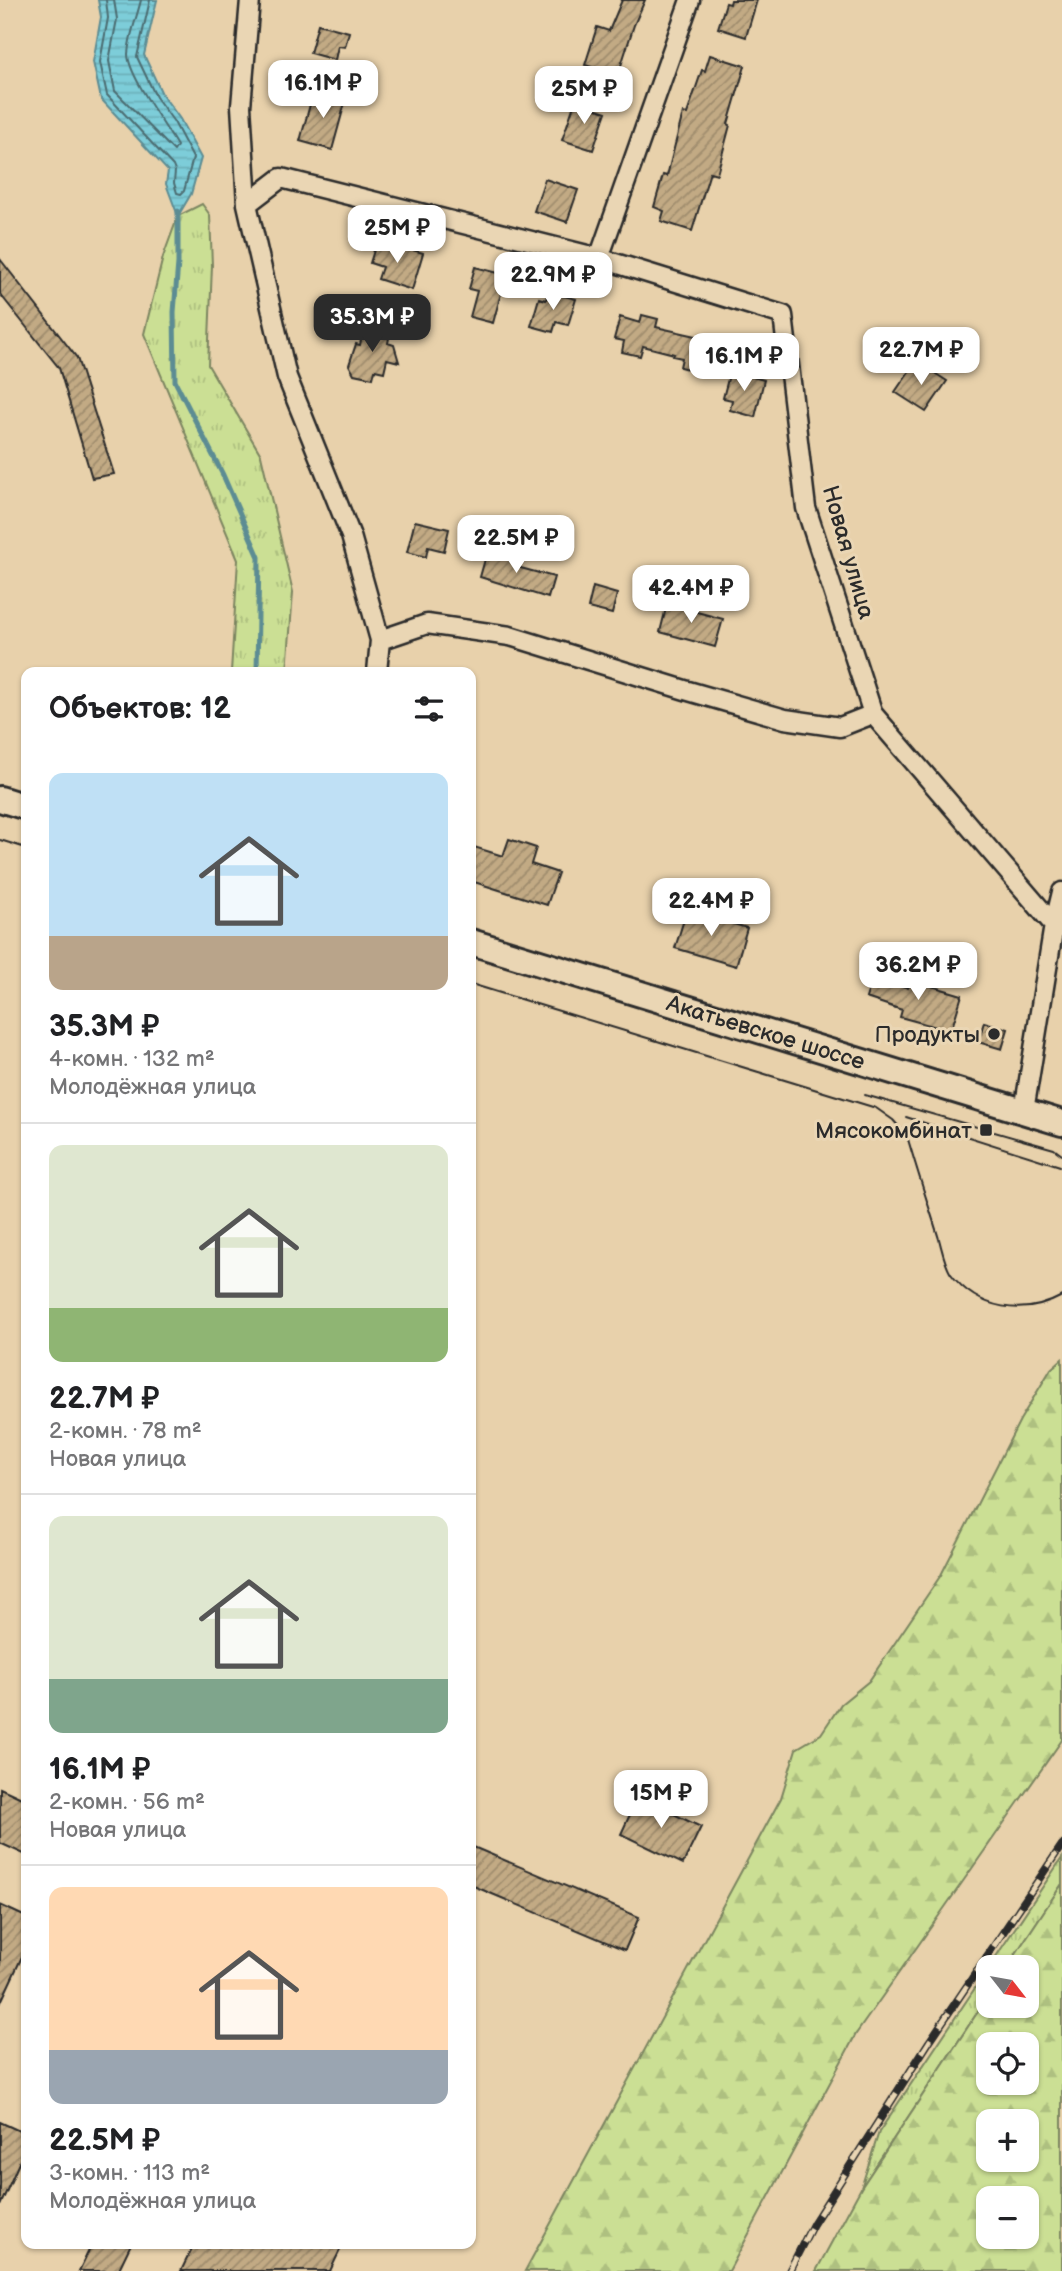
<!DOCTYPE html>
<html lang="ru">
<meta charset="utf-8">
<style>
body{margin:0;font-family:"Balsamiq Sans",sans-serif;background:#f2f2f2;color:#202124;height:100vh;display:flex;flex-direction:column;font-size:26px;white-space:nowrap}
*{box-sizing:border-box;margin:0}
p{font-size:23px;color:#757577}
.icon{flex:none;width:38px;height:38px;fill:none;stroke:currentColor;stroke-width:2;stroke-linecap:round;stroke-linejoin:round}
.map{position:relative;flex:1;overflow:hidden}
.details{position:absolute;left:21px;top:667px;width:455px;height:1582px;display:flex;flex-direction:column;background:#fff;border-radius:14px;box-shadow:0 2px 5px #0004}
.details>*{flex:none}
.needle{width:46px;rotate:121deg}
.fabs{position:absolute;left:976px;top:1955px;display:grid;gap:14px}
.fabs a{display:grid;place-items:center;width:63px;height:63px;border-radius:14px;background:#fff;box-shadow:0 2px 5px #0004;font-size:35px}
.price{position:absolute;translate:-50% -60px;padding:0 16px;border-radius:14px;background:#fff;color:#222;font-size:23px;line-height:46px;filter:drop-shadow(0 2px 4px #0008)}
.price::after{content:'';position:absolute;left:50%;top:42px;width:21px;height:16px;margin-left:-10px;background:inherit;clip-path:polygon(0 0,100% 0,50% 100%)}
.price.current{background:#2b2b2b;color:#fff}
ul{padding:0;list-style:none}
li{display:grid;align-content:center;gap:14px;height:371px;padding:0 28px}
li+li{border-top:2px solid #e0e0e0}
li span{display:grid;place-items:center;height:217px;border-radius:14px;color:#555}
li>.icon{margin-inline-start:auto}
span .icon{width:126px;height:126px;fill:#fffc;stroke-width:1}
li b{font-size:30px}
h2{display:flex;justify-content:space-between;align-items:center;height:84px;padding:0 28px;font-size:30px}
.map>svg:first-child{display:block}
.grass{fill:url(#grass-tufts);stroke:#7b8560;stroke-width:2}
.forest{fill:url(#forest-firs);stroke:#7b8560;stroke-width:2;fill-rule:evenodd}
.water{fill:url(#water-rules);stroke:#5c8c93;stroke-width:2}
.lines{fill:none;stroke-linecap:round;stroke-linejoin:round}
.shore{stroke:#4c6c71;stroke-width:2}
.stream{stroke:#5c8c93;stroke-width:5}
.building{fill:url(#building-hatch);stroke:#2b2b2b;stroke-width:2}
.street-casing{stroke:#2b2b2b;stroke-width:23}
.secondary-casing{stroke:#2b2b2b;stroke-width:30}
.street{stroke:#ead6b4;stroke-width:18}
.secondary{stroke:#ead6b4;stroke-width:24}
.tram{stroke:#2b2b2b;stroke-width:2}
.rail-casing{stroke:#2b2b2b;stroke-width:8}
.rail{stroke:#ead6b4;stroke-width:5;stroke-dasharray:16;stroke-linecap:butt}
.poi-dot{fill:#2b2b2b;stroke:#ead6b4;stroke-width:2.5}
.labels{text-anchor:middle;stroke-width:6;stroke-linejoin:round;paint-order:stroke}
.street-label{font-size:23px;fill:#2b2b2b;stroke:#ead6b4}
.poi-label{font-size:23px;fill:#2b2b2b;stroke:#ead6b4;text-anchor:end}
</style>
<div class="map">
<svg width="1062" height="2271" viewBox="0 0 1062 2271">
<defs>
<pattern id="grass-tufts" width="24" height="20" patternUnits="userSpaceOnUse" patternTransform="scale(1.75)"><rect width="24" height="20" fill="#cbdf94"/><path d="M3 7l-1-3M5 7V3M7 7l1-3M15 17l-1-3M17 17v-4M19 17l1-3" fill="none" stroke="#aec080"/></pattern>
<pattern id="forest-firs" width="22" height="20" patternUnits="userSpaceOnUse" patternTransform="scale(1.75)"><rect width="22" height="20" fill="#cbdf94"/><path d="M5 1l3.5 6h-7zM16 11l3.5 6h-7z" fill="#aec080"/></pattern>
<pattern id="water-rules" width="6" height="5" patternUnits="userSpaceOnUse" patternTransform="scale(1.75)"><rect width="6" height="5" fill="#7dcdd9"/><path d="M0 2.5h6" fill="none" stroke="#6cb0ba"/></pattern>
<pattern id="building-hatch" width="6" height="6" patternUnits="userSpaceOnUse" patternTransform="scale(1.75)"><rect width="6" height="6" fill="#c2aa84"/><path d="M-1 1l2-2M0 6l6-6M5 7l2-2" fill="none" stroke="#9e8b6c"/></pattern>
</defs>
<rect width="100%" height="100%" fill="#e8d1ab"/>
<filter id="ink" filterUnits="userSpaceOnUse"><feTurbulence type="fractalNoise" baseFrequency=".0143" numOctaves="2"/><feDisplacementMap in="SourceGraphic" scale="14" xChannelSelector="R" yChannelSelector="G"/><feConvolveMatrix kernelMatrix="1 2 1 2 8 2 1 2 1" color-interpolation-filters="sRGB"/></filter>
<g filter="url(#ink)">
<!-- grass -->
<path class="grass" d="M 202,204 L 210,215 L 212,265 L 208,365 L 261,455 L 293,592 L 287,672 L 231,672 L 238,560 L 144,334 L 163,257 L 178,216 Z
M 1062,1858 L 1062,1884 L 1007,1967 L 989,1967 Z
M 989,1967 L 989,1995 L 861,2188 L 879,2132 Z"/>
<!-- forest -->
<path class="forest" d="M 1062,1359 L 1062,1740 L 856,2034 L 729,2271 L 525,2271 L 781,1798 L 796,1749 L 821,1734 L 841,1704 L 869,1681 L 941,1575 L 1020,1420 L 1051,1369 Z
M 1062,1884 L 1062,2271 L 816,2271 L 861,2188 L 989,1995 L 989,2006 L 1027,2006 L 1027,1967 L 1007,1967 ZM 989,2044 L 1027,2044 L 1027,2082 L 989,2082 ZM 989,2121 L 1027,2121 L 1027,2160 L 989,2160 ZM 989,2198 L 1027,2198 L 1027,2236 L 989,2236 Z"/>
<!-- water -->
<path class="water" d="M 98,0 L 157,0 L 144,55 L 162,94 L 180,119 L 201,158 L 191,194 L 178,216 L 166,184 L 168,171 L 101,99 L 93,62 L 101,17 Z"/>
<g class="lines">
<!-- shore -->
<path class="shore" d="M 106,0 L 108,18 L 100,62 L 107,95 L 173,166 L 175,171 L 174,183 L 177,193 L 181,194 L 184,191 L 193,158 L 174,122 L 156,97 L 137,57 L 150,0
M 114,0 L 117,19 L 109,61 L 115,91 L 174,151 L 177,146 C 166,126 128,75 128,54 C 129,36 137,17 141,0"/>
<!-- stream -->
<path class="stream" d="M 178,211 L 178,263 L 174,312 L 175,381 L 223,475 L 259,557 L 257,672"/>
</g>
<!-- building -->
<path class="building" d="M 622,0 L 645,0 L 634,25 L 618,75 L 585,65 L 597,27 L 609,31 Z
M 731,0 L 757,0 L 746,37 L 718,28 L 726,3 L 730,4 Z
M 318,24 L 349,32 L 345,47 L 338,46 L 335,60 L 310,53 Z
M 710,55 L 745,66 L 728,124 L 730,125 L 717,174 L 710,172 L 692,231 L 661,221 L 664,211 L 654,207 L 663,175 L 667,176 L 683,113 L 687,114 L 702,70 L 705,71 Z
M 314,90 L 346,99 L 332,150 L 300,141 Z
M 575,102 L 606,112 L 593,150 L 562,140 Z
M 545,179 L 578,190 L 567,222 L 534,211 Z
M 389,243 L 423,253 L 412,290 L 378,279 L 382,267 L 370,263 L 376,244 L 388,247 Z
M 0,259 L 77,358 L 114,474 L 92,478 L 59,368 L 0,294 Z
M 475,267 L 506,275 L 493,323 L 470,317 L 477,291 L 469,289 Z
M 548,292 L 576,299 L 568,325 L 556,322 L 553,332 L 531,326 L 539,298 L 546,300 Z
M 642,315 L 658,319 L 656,327 L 714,340 L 706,374 L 680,367 L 682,358 L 673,356 L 674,354 L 643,346 L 640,356 L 622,352 L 624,341 L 614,339 L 620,317 L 640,323 Z
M 369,327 L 382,329 L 381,337 L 389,338 L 388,343 L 394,345 L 399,362 L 387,359 L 384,372 L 375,370 L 373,378 L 354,374 L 349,365 L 356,344 L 360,345 L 363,330 L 368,331 Z
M 916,361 L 947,381 L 926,412 L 895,392 Z
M 730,371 L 764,380 L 755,417 L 730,410 L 732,400 L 723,398 Z
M 415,521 L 449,529 L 444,551 L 428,547 L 426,557 L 407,552 Z
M 487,552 L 519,561 L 517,567 L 554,577 L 548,598 L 480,577 Z
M 593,587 L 617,594 L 612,614 L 588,608 Z
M 667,604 L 723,619 L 715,647 L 660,632 Z
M 509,839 L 536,848 L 531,864 L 558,873 L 547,905 L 471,881 L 471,846 L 503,856 Z
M 687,910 L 747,928 L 736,966 L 675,948 Z
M 873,976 L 908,988 L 911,980 L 962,995 L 951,1031 L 900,1017 L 902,1010 L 866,998 Z
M 984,1022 L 1008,1029 L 1002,1049 L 978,1042 Z
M 0,1788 L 26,1800 L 26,1855 L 0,1843 Z
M 638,1797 L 701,1827 L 683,1864 L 621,1834 Z
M 471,1846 L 639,1917 L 625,1950 L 471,1885 Z
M 0,1905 L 26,1917 L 26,1948 L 0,2004 Z
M 0,2122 L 26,2134 L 26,2147 L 0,2206 Z
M 92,2244 L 131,2244 L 118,2271 L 79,2271 Z
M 194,2244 L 343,2244 L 330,2271 L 181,2271 Z"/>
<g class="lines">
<defs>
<path id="street" d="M 250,0 L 241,106 L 247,204 L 287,377 L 351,536 L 380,640 L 377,672
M 247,204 L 281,178 L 599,258 L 783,315 L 806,508 L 873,714 L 1054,925
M 599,258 L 690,0
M 380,640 L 427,624 L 510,636 L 685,690 L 785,719 L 840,727 L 873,714
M 1024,1111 L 1054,925 L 1062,892"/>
<path id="secondary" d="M 0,799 L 26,807
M 471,942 L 1062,1123"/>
</defs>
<!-- street casing -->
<use href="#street" class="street-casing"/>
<!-- secondary casing -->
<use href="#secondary" class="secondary-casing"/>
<!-- street -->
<use href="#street" class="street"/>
<!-- secondary -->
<use href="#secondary" class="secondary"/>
<!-- tram -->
<path class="tram" d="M 0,840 L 26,848
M 471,984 L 876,1108 L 893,1120 L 907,1136 C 917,1170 928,1204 939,1239 C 942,1250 945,1265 951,1274 C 978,1310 1024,1317 1062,1296
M 865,1095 L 1054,1149 L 1062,1155
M 906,1117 L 1060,1166"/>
<defs>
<path id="rail" d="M 789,2271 L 813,2224 L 929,2042 L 1062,1845"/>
</defs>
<!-- rail casing -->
<use href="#rail" class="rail-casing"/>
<!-- rail -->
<use href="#rail" class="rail"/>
</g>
</g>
<!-- markers -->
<g class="poi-dot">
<circle cx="994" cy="1034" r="7"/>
<rect x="979" y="1123" width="14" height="14" rx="3.5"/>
</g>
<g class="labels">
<!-- street labels -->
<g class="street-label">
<text transform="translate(849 552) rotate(74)" y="8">Новая улица</text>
<text transform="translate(766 1032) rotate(17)" y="8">Акатьевское шоссе</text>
</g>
<!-- poi labels -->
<g class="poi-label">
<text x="980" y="1042">Продукты</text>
<text x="972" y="1138">Мясокомбинат</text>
</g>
</g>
</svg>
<div class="fabs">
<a><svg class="needle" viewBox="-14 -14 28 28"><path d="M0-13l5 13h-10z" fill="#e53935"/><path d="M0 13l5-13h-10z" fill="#757577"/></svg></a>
<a><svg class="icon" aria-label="locate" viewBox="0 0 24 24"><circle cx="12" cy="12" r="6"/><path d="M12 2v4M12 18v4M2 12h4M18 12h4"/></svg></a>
<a>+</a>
<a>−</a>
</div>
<b class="price" style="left:323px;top:120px">16.1M ₽</b>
<b class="price" style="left:584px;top:126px">25M ₽</b>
<b class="price" style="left:397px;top:265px">25M ₽</b>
<b class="price" style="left:553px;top:312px">22.9M ₽</b>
<b class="price current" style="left:372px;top:354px">35.3M ₽</b>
<b class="price" style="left:921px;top:387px">22.7M ₽</b>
<b class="price" style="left:744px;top:393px">16.1M ₽</b>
<b class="price" style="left:516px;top:575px">22.5M ₽</b>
<b class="price" style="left:691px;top:625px">42.4M ₽</b>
<b class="price" style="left:711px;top:938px">22.4M ₽</b>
<b class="price" style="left:918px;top:1002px">36.2M ₽</b>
<b class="price" style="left:661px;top:1830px">15M ₽</b>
<section class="details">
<h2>Объектов: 12<svg class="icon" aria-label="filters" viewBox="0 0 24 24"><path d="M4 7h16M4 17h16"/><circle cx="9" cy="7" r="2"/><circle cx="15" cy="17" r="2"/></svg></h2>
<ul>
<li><span style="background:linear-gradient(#bfe0f5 75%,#b9a48a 0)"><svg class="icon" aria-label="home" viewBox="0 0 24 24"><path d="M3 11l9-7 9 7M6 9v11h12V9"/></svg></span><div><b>35.3M ₽</b><p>4-комн. · 132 m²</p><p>Молодёжная улица</p></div></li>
<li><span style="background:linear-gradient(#dfe7d0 75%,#8fb573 0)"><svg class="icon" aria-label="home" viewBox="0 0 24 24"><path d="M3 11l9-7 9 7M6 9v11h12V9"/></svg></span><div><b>22.7M ₽</b><p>2-комн. · 78 m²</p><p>Новая улица</p></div></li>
<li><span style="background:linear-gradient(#dfe7d0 75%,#7fa58c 0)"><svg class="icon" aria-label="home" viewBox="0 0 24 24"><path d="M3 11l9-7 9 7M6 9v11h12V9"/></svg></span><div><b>16.1M ₽</b><p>2-комн. · 56 m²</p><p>Новая улица</p></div></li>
<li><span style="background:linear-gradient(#ffd9b3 75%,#9aa5b1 0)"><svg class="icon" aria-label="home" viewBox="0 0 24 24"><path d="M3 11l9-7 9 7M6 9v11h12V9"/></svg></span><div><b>22.5M ₽</b><p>3-комн. · 113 m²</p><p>Молодёжная улица</p></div></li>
</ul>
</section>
</div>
